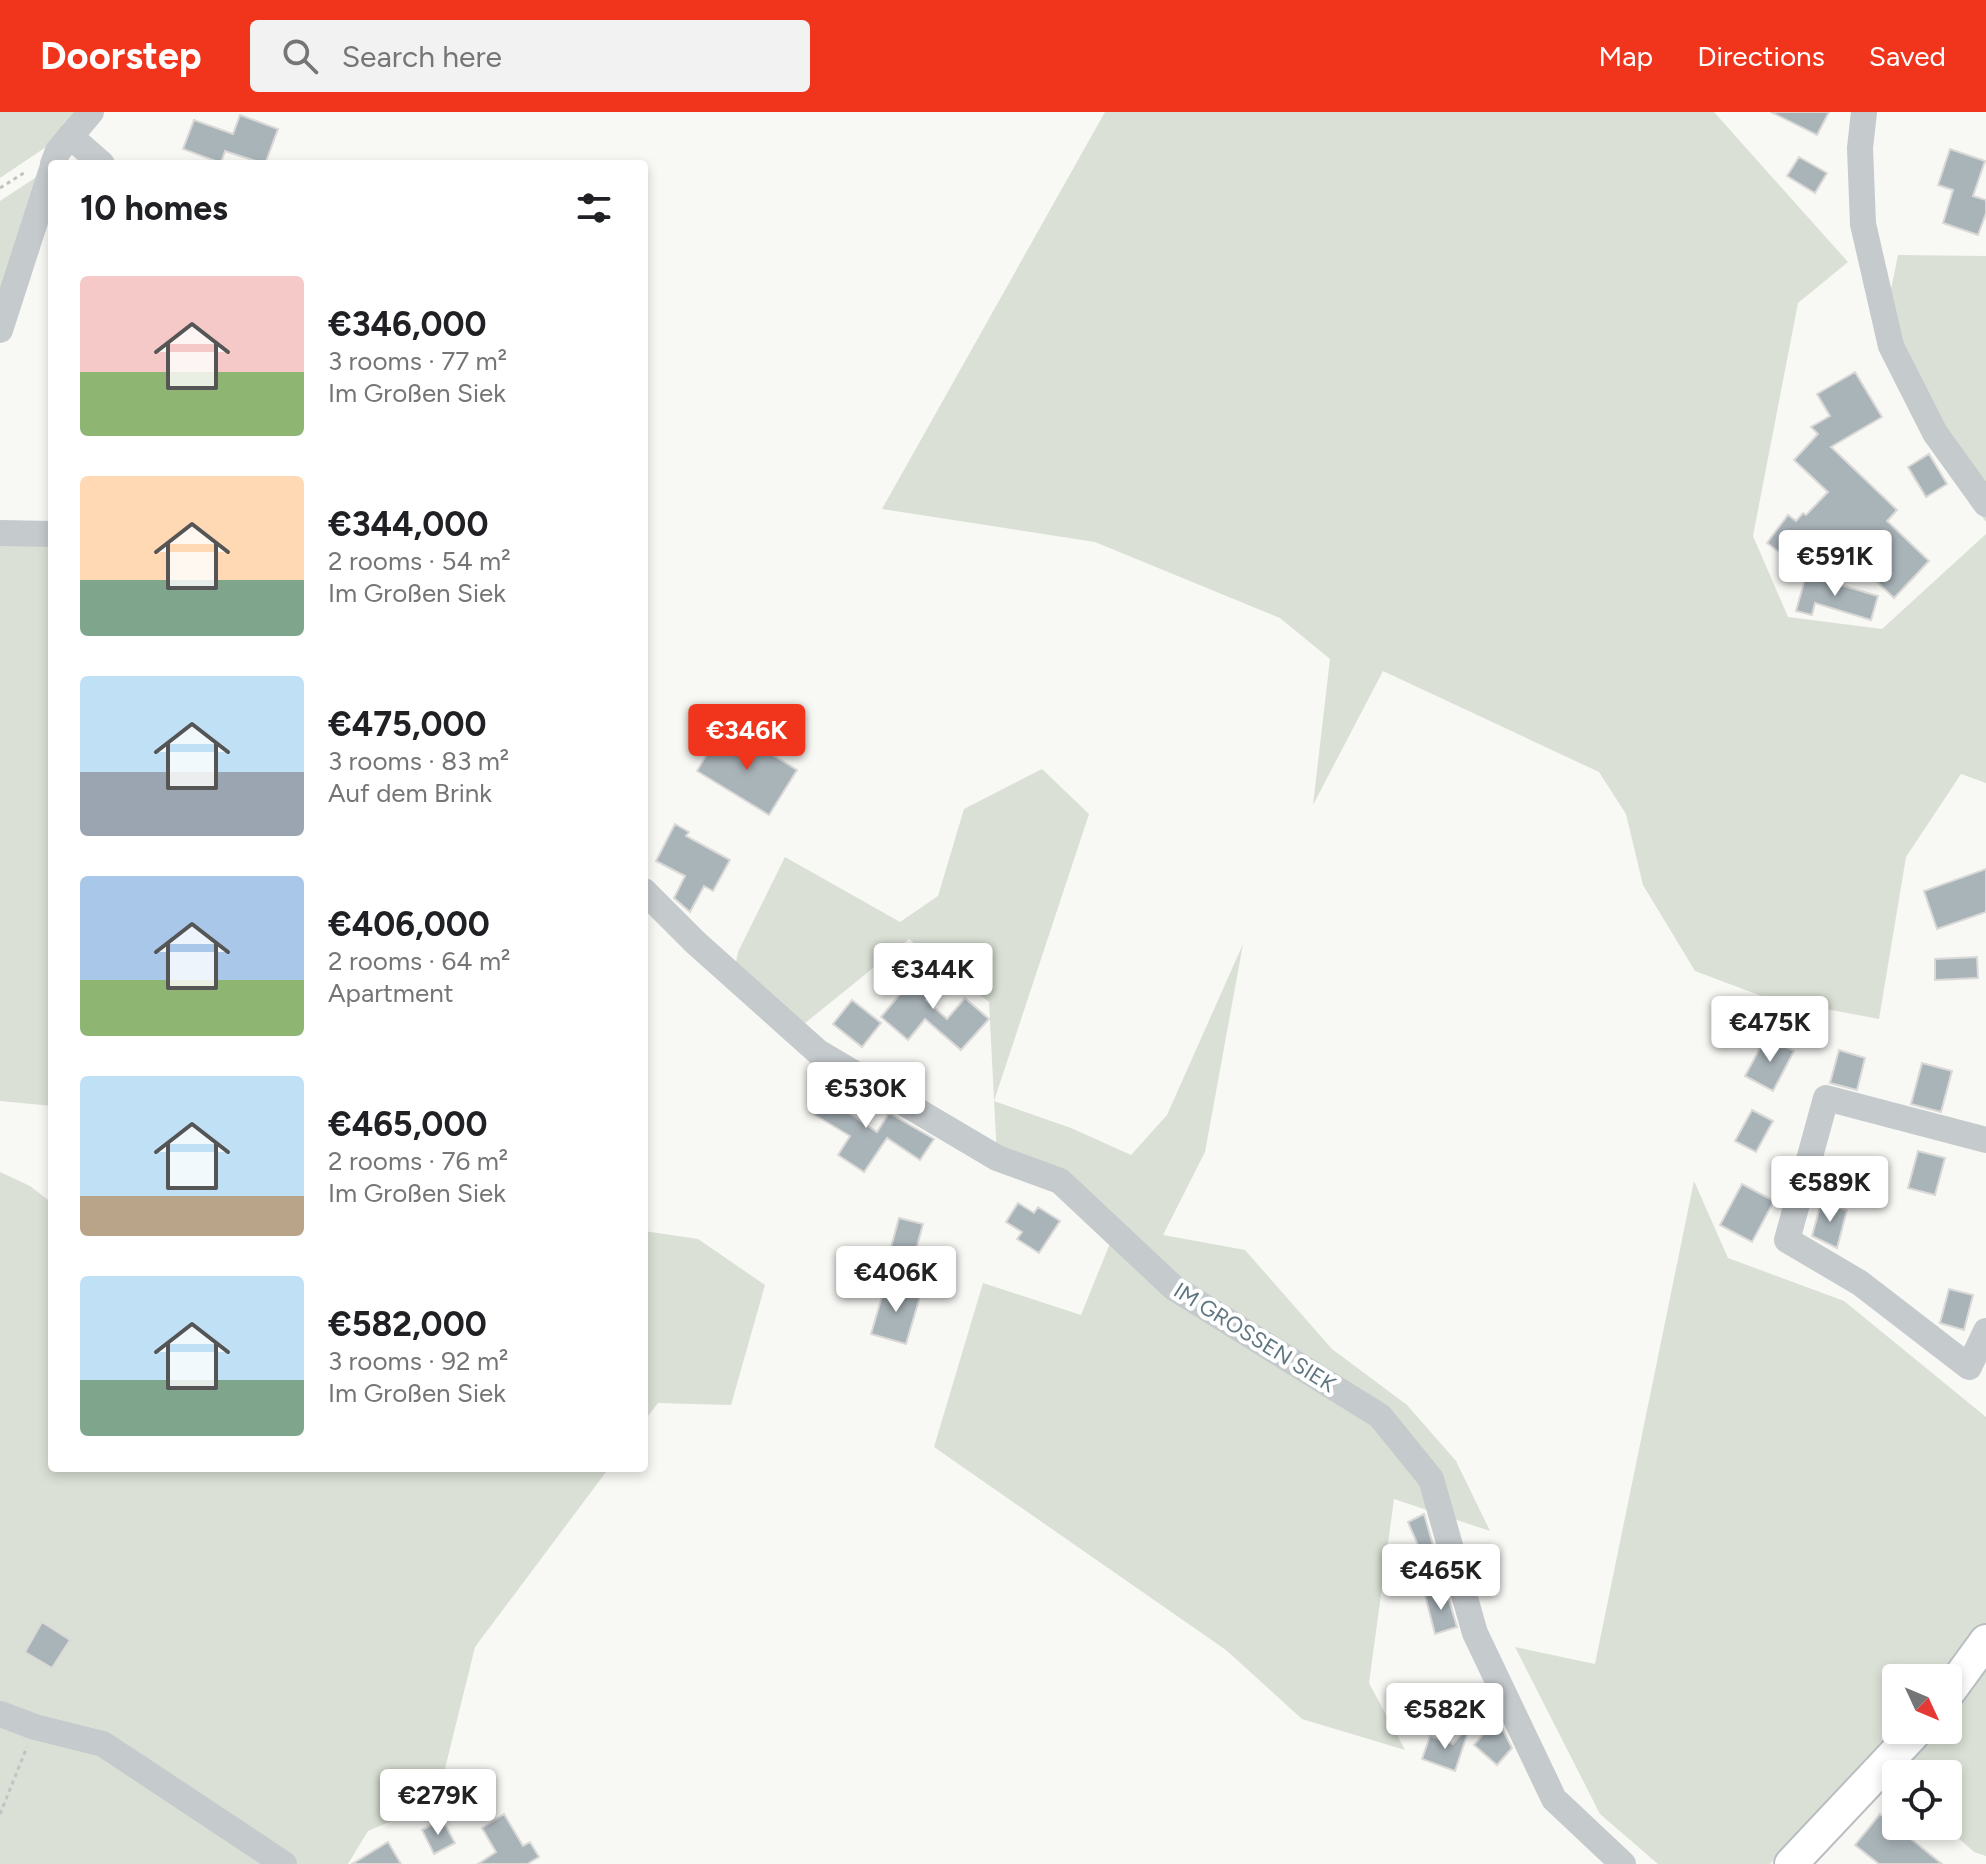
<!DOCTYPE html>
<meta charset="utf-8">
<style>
body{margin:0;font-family:Figtree,sans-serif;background:#f2f2f2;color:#202124;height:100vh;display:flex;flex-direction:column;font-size:30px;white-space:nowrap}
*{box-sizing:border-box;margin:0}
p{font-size:26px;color:#757577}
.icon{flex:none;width:44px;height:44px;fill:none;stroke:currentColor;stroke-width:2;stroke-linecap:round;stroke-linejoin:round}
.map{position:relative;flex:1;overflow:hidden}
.panel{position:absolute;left:48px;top:48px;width:600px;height:1312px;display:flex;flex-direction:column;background:#fff;border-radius:8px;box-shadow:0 4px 12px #0003}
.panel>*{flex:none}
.needle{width:52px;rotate:134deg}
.tools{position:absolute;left:1882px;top:1552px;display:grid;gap:16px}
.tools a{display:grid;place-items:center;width:80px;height:80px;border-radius:8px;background:#fff;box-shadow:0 4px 12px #0003;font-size:40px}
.price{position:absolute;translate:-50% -68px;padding:0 18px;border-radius:8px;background:#fff;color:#222;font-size:26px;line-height:52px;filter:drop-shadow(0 2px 4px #0008)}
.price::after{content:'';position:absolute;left:50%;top:48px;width:24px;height:18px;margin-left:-12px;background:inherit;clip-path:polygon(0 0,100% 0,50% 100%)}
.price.current{background:#f0351c;color:#fff}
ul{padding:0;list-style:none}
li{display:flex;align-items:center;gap:24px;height:200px;padding:0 32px}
li span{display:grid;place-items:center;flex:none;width:224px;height:160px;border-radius:8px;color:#555}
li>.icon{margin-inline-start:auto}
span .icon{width:96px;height:96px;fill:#fffc;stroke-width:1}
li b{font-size:34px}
h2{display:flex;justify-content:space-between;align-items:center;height:96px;padding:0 32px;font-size:34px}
header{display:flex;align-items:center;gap:48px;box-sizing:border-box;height:112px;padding:0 40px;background:#f0351c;color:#fff}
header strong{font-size:38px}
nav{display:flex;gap:44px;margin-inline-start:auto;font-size:28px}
.search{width:560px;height:72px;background:#f2f2f2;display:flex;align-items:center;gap:20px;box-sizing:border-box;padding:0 28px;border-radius:8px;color:#757577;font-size:30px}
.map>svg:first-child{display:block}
.green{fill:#dae0d5;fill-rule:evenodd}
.building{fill:#a9b4b9;stroke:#dad9d7;stroke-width:2}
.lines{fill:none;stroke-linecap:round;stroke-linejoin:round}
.major-casing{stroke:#b8bdc0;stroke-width:36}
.path{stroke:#c0c3c5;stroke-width:3;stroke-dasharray:4 4;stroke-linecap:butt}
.minor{stroke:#c5cacd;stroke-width:26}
.major{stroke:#fff;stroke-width:32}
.labels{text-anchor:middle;stroke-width:8;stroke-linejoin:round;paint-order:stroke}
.street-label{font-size:22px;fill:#607782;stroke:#fff}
</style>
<header>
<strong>Doorstep</strong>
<div class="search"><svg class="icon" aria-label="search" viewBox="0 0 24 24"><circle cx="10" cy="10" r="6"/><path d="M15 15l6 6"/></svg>Search here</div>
<nav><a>Map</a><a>Directions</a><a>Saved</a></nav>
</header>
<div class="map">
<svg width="1986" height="1752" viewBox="0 0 1986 1752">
<rect width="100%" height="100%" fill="#f8f8f5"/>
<!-- green -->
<path class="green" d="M 0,0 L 80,0 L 52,31 L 0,66 Z
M 1105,0 L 1714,0 L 1848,150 L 1798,191 L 1753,424 L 1788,505 L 1882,517 L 1986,422 L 1986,671 L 1961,662 L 1906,745 L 1879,907 L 1767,886 L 1695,859 L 1643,773 L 1626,702 L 1599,660 L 1383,559 L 1313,693 L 1330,547 L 1280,506 L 1095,430 L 882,397 Z
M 41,62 L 0,202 L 0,89 Z
M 1898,143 L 1986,144 L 1986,410 L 1958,372 L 1879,236 Z
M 0,426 L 52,428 L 52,994 L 0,989 Z
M 1042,657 L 1089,702 L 994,989 L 1071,1016 L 1131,1043 L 1167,1003 L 1243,832 L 1205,1040 L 1163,1123 L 1245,1138 L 1332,1237 L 1407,1293 L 1456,1349 L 1490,1419 L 1394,1387 L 1369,1571 L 1405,1638 L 1302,1607 L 1226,1538 L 934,1335 L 983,1171 L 1081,1203 L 1115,1119 L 1060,1069 L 997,1046 L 989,890 L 909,827 L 804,912 L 736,850 L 738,840 L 785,745 L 900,810 L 938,784 L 964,697 Z
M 0,1060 L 30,1074 L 52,1091 L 52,1356 L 609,1356 L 475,1535 L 437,1689 L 368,1719 L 348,1752 L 0,1752 Z
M 1694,1069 L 1728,1146 L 1844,1189 L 1986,1305 L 1986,1744 L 1974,1740 L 1945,1714 L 1948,1714 L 1948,1662 L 1896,1662 L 1896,1670 L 1867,1645 L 1770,1752 L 1658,1752 L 1600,1702 L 1515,1535 L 1595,1552 ZM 1896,1566 L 1948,1566 L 1948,1618 L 1896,1618 Z
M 644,1119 L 698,1127 L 765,1173 L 731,1293 L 658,1291 L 644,1309 Z"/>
<!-- building -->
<path class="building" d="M 1771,0 L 1829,0 L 1817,23 Z
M 240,3 L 278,17 L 265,52 L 225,39 L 221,51 L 183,37 L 194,8 L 233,22 Z
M 1950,37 L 1985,49 L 1973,84 L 1986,88 L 1986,101 L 1978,123 L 1943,111 L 1953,78 L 1938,73 Z
M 1799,45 L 1827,61 L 1815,81 L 1787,64 Z
M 1855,260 L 1882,305 L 1831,335 L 1897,398 L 1887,409 L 1929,449 L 1894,486 L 1830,425 L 1804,459 L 1767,431 L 1788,403 L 1796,409 L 1803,401 L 1806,403 L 1828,380 L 1794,348 L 1818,322 L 1811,315 L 1830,304 L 1817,282 Z
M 1929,342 L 1947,372 L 1926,385 L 1908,355 Z
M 1806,463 L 1878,484 L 1871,508 L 1815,491 L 1812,503 L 1796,499 Z
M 721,618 L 757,640 L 760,635 L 797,658 L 769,703 L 697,659 Z
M 675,712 L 689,720 L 686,724 L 730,748 L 713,779 L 704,774 L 690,800 L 674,786 L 685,764 L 656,749 Z
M 1986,757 L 1986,800 L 1937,817 L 1924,779 Z
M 1977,845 L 1978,866 L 1935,868 L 1935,847 Z
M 929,852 L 945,866 L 926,888 L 947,907 L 965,886 L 989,907 L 961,938 L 925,907 L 908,928 L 881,905 L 920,858 L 922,860 Z
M 852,888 L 881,911 L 862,935 L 833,912 Z
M 1766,925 L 1794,939 L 1773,979 L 1745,964 Z
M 1839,938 L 1865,946 L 1857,978 L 1830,971 Z
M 1922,951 L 1952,959 L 1941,1000 L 1911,992 Z
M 829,970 L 858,987 L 849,1001 L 877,1020 L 889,1001 L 934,1027 L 920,1048 L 887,1026 L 864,1060 L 838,1043 L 850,1024 L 810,1000 Z
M 1752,998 L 1773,1009 L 1756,1040 L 1735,1029 Z
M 1918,1039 L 1945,1046 L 1935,1083 L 1908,1076 Z
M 1742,1072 L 1774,1089 L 1752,1130 L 1720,1113 Z
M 1018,1091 L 1034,1101 L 1038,1095 L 1060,1109 L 1039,1141 L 1017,1127 L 1022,1120 L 1006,1110 Z
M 1821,1091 L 1847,1098 L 1837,1136 L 1812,1124 Z
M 899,1106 L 923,1112 L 914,1145 L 890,1139 Z
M 886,1171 L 921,1181 L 906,1232 L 871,1222 Z
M 1949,1177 L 1973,1183 L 1964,1218 L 1940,1211 Z
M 1424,1402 L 1435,1440 L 1423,1445 L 1408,1410 Z
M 1446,1478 L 1457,1515 L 1435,1522 L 1425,1483 Z
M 42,1510 L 70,1528 L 52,1556 L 25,1540 Z
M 1423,1577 L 1465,1580 L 1463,1608 L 1421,1606 Z
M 1488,1592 L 1493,1597 L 1500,1611 L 1496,1611 L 1502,1616 L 1512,1636 L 1497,1653 L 1474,1633 L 1494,1610 L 1473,1609 Z
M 1471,1611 L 1455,1659 L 1422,1647 L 1430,1624 L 1453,1632 Z
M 504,1702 L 523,1734 L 530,1730 L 539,1745 L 527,1752 L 478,1752 L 496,1740 L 482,1716 Z
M 1880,1702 L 1942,1752 L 1879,1752 L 1855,1733 Z
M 442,1707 L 455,1731 L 434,1742 L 422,1718 Z
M 388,1730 L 401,1752 L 352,1752 Z"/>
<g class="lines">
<defs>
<path id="major" d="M 1948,1581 L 1986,1529
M 1791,1752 L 1917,1618"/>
</defs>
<!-- major casing -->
<use href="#major" class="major-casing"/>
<!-- path -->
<path class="path" d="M 0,76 L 27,59
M 0,1702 L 27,1635"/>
<!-- minor -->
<path class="minor" d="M 1864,0 L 1860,36 L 1863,112 L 1891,234 L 1935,321 L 1986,392
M 70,24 L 102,52
M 53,52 L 58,39 L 91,0
M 0,218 L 52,57
M 0,421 L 52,422
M 644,779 L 696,831 L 818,940 L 997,1046 L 1060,1069 L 1174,1176 L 1380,1304 L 1431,1367 L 1475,1521 L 1554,1687 L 1623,1752
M 1986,1028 L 1826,986 L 1787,1128 L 1860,1171 L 1969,1255 L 1986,1219
M 0,1602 L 35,1615 L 103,1632 L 284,1752"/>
<!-- major -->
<use href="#major" class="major"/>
</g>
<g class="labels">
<!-- street labels -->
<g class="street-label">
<text transform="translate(1255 1225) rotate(32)" y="8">IM GROSSEN SIEK</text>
</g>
</g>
</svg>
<div class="tools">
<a><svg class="needle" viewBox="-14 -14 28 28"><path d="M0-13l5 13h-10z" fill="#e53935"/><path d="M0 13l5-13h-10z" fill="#757577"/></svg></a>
<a><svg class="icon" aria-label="locate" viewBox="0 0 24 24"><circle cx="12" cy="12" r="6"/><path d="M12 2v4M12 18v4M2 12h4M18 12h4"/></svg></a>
</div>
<b class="price" style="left:1835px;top:486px">€591K</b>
<b class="price current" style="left:747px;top:660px">€346K</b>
<b class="price" style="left:933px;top:899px">€344K</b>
<b class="price" style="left:1770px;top:952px">€475K</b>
<b class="price" style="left:866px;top:1018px">€530K</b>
<b class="price" style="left:1830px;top:1112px">€589K</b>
<b class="price" style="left:896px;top:1202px">€406K</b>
<b class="price" style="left:1441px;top:1500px">€465K</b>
<b class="price" style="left:1445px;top:1639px">€582K</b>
<b class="price" style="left:438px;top:1725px">€279K</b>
<section class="panel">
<h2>10 homes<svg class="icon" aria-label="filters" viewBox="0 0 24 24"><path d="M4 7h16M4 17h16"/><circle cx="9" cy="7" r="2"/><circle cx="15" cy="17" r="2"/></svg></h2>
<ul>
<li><span style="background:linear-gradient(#f6c9c9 60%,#8fb573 0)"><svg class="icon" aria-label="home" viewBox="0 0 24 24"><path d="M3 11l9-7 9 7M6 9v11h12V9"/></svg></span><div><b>€346,000</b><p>3 rooms · 77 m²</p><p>Im Großen Siek</p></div></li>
<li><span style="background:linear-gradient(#ffd9b3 65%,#7fa58c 0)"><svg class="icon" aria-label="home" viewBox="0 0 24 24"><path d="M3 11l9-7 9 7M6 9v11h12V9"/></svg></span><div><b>€344,000</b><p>2 rooms · 54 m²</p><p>Im Großen Siek</p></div></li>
<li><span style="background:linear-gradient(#bfe0f5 60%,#9aa5b1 0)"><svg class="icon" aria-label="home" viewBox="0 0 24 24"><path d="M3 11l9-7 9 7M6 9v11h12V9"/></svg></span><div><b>€475,000</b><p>3 rooms · 83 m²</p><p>Auf dem Brink</p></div></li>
<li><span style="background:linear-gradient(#a9c7e8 65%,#8fb573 0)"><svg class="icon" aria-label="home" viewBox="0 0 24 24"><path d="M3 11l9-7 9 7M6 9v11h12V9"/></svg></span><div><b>€406,000</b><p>2 rooms · 64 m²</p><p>Apartment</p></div></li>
<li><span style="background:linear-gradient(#bfe0f5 75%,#b9a48a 0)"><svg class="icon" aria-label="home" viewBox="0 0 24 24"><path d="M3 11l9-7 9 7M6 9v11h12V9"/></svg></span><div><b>€465,000</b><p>2 rooms · 76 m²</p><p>Im Großen Siek</p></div></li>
<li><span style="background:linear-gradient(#bfe0f5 65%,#7fa58c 0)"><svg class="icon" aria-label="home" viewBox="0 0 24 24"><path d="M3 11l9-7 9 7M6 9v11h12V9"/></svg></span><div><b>€582,000</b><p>3 rooms · 92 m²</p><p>Im Großen Siek</p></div></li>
</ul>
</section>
</div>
